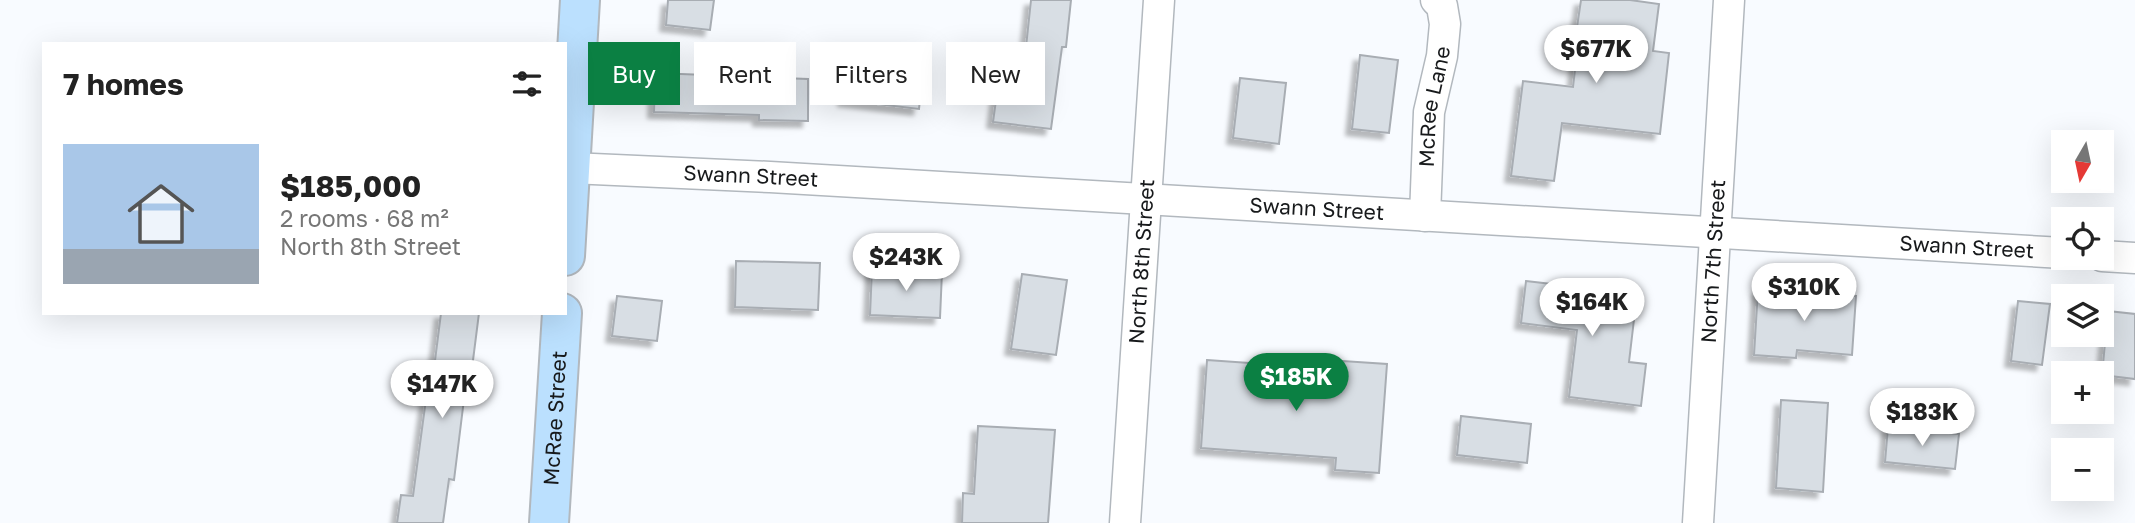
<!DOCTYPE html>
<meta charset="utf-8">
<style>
body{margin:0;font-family:"Golos Text",sans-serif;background:#f6f6f6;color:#222;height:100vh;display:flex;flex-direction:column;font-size:26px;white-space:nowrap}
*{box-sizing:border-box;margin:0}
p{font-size:23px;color:#767676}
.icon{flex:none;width:38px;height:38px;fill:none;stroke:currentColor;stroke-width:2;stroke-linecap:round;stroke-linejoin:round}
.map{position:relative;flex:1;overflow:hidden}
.drawer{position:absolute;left:42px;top:42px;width:525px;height:273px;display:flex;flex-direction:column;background:#fff;border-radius:0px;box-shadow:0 7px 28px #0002}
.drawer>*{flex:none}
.banner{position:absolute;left:588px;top:42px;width:665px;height:63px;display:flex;gap:14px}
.needle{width:46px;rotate:189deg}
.buttons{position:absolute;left:2051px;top:130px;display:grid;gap:14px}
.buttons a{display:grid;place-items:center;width:63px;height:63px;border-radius:0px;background:#fff;box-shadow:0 7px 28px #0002;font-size:35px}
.price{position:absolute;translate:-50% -60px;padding:0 16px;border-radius:24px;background:#fff;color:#222;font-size:23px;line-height:46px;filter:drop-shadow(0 2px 4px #0008)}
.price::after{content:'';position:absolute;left:50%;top:42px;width:21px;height:16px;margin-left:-10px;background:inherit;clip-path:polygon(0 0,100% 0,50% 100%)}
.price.active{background:#0b8043;color:#fff}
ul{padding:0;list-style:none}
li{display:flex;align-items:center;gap:21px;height:175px;padding:0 21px}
li span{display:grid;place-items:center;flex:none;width:196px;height:140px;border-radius:0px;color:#555}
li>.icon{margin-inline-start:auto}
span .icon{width:84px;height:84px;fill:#fffc;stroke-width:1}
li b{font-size:30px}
h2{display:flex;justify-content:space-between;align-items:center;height:84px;padding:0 21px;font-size:30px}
.pill{padding:0 24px;border-radius:0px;background:#fff;box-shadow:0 7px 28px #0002;font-size:24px;line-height:63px}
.pill.active{background:#0b8043;color:#fff}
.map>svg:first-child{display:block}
.building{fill:#d8dee4;stroke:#a8adb3;stroke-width:2;filter:url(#shadow)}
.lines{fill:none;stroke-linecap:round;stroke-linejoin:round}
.street-casing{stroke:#b2b8be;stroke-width:33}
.secondary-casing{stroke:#b2b8be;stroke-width:42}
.street{stroke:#fff;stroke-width:30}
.secondary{stroke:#bbe0fe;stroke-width:38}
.labels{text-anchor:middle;stroke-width:6;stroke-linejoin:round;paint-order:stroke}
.street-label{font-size:21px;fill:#17191b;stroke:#fff}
</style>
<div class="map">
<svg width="2135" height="523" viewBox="0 0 2135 523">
<defs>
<filter id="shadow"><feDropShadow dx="-6" dy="6" stdDeviation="2" flood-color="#0004"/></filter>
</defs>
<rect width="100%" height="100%" fill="#f8fbff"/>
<!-- building -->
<path class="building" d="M 668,0 L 714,0 L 710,30 L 666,25 Z
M 1031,0 L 1071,0 L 1066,47 L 1062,47 L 1051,129 L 993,122 L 1001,63 L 1024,66 Z
M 1581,0 L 1630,0 L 1659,4 L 1653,51 L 1669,53 L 1660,134 L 1562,123 L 1554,181 L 1511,176 L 1523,81 L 1573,87 L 1580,27 L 1577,27 Z
M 1360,55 L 1398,60 L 1389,133 L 1352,129 Z
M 847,61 L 923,69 L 919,109 L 844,100 Z
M 655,73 L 808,79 L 808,121 L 759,120 L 759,115 L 654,112 Z
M 1240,78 L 1286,83 L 1279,144 L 1233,138 Z
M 736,261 L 820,263 L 818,310 L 735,307 Z
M 872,268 L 942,272 L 940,318 L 870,315 Z
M 1022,274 L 1067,280 L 1056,355 L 1011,349 Z
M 1526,281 L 1637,294 L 1629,362 L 1646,364 L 1641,406 L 1569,397 L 1577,330 L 1521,323 Z
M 1758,289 L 1856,296 L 1852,355 L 1797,350 L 1796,358 L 1754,355 Z
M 617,296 L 662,301 L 657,341 L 612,336 Z
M 2018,301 L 2050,304 L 2042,365 L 2011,361 Z
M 2108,311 L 2135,314 L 2135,379 L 2102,375 Z
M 441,313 L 479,313 L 470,384 L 466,383 L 454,480 L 449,479 L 443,523 L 397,523 L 401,495 L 413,496 L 426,399 L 430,400 Z
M 1207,360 L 1292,366 L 1291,381 L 1341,385 L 1343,361 L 1387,364 L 1379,473 L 1335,470 L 1336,458 L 1201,448 Z
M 1781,400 L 1828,403 L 1823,492 L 1776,488 Z
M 1461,416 L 1531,424 L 1527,463 L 1457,455 Z
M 978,426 L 1055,430 L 1048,523 L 962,523 L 963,493 L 974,494 Z
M 1888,427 L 1959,434 L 1955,469 L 1885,462 Z"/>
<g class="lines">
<defs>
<g id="street">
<path id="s1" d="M 571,168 L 770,177 L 2063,253"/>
<path id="s2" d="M 1425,216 L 1429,112 L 1442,56 L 1445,24 L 1442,6 L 1436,0"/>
<path d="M 2102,256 L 2135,258"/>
<path id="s3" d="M 1125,523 L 1159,0"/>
<path id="s4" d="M 1698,523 L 1729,0"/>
</g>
<g id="secondary">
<path d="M 565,256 L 580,0"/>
<path id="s5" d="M 549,523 L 562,313"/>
</g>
</defs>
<!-- street casing -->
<use href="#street" class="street-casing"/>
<!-- secondary casing -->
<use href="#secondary" class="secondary-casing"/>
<!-- street -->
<use href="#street" class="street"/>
<!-- secondary -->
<use href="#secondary" class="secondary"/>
</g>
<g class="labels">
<!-- street labels -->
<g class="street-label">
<text dy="7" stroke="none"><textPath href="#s2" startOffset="110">McRee Lane</textPath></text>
<text dy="7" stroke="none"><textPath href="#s1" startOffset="180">Swann Street</textPath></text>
<text dy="7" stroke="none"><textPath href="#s1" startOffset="747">Swann Street</textPath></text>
<text dy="7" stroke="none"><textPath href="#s1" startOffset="1398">Swann Street</textPath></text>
<text dy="7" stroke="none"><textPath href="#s3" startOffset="262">North 8th Street</textPath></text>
<text dy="7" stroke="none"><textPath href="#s4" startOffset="262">North 7th Street</textPath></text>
<text dy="7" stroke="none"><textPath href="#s5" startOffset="105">McRae Street</textPath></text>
</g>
</g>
</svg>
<div class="buttons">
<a><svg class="needle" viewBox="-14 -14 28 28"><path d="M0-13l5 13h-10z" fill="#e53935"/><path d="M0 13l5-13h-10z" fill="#767676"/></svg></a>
<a><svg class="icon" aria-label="locate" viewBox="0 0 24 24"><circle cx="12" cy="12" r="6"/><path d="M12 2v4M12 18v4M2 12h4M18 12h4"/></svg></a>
<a><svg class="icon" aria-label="layers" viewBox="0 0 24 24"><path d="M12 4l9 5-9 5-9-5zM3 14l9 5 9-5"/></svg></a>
<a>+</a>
<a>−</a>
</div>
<b class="price" style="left:1596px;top:85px">$677K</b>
<b class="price" style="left:906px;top:293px">$243K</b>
<b class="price" style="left:1804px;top:323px">$310K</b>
<b class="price" style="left:1592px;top:338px">$164K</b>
<b class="price active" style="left:1296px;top:413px">$185K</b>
<b class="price" style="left:442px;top:420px">$147K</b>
<b class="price" style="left:1922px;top:448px">$183K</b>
<div class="banner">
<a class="pill active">Buy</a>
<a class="pill">Rent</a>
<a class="pill">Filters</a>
<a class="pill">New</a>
</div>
<section class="drawer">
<h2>7 homes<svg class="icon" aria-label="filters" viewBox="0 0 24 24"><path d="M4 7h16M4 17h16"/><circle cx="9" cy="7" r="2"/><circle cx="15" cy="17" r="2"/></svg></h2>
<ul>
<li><span style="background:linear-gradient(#a9c7e8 75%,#9aa5b1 0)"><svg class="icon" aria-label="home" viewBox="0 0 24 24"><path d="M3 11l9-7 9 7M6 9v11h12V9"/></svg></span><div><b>$185,000</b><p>2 rooms · 68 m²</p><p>North 8th Street</p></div></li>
</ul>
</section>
</div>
